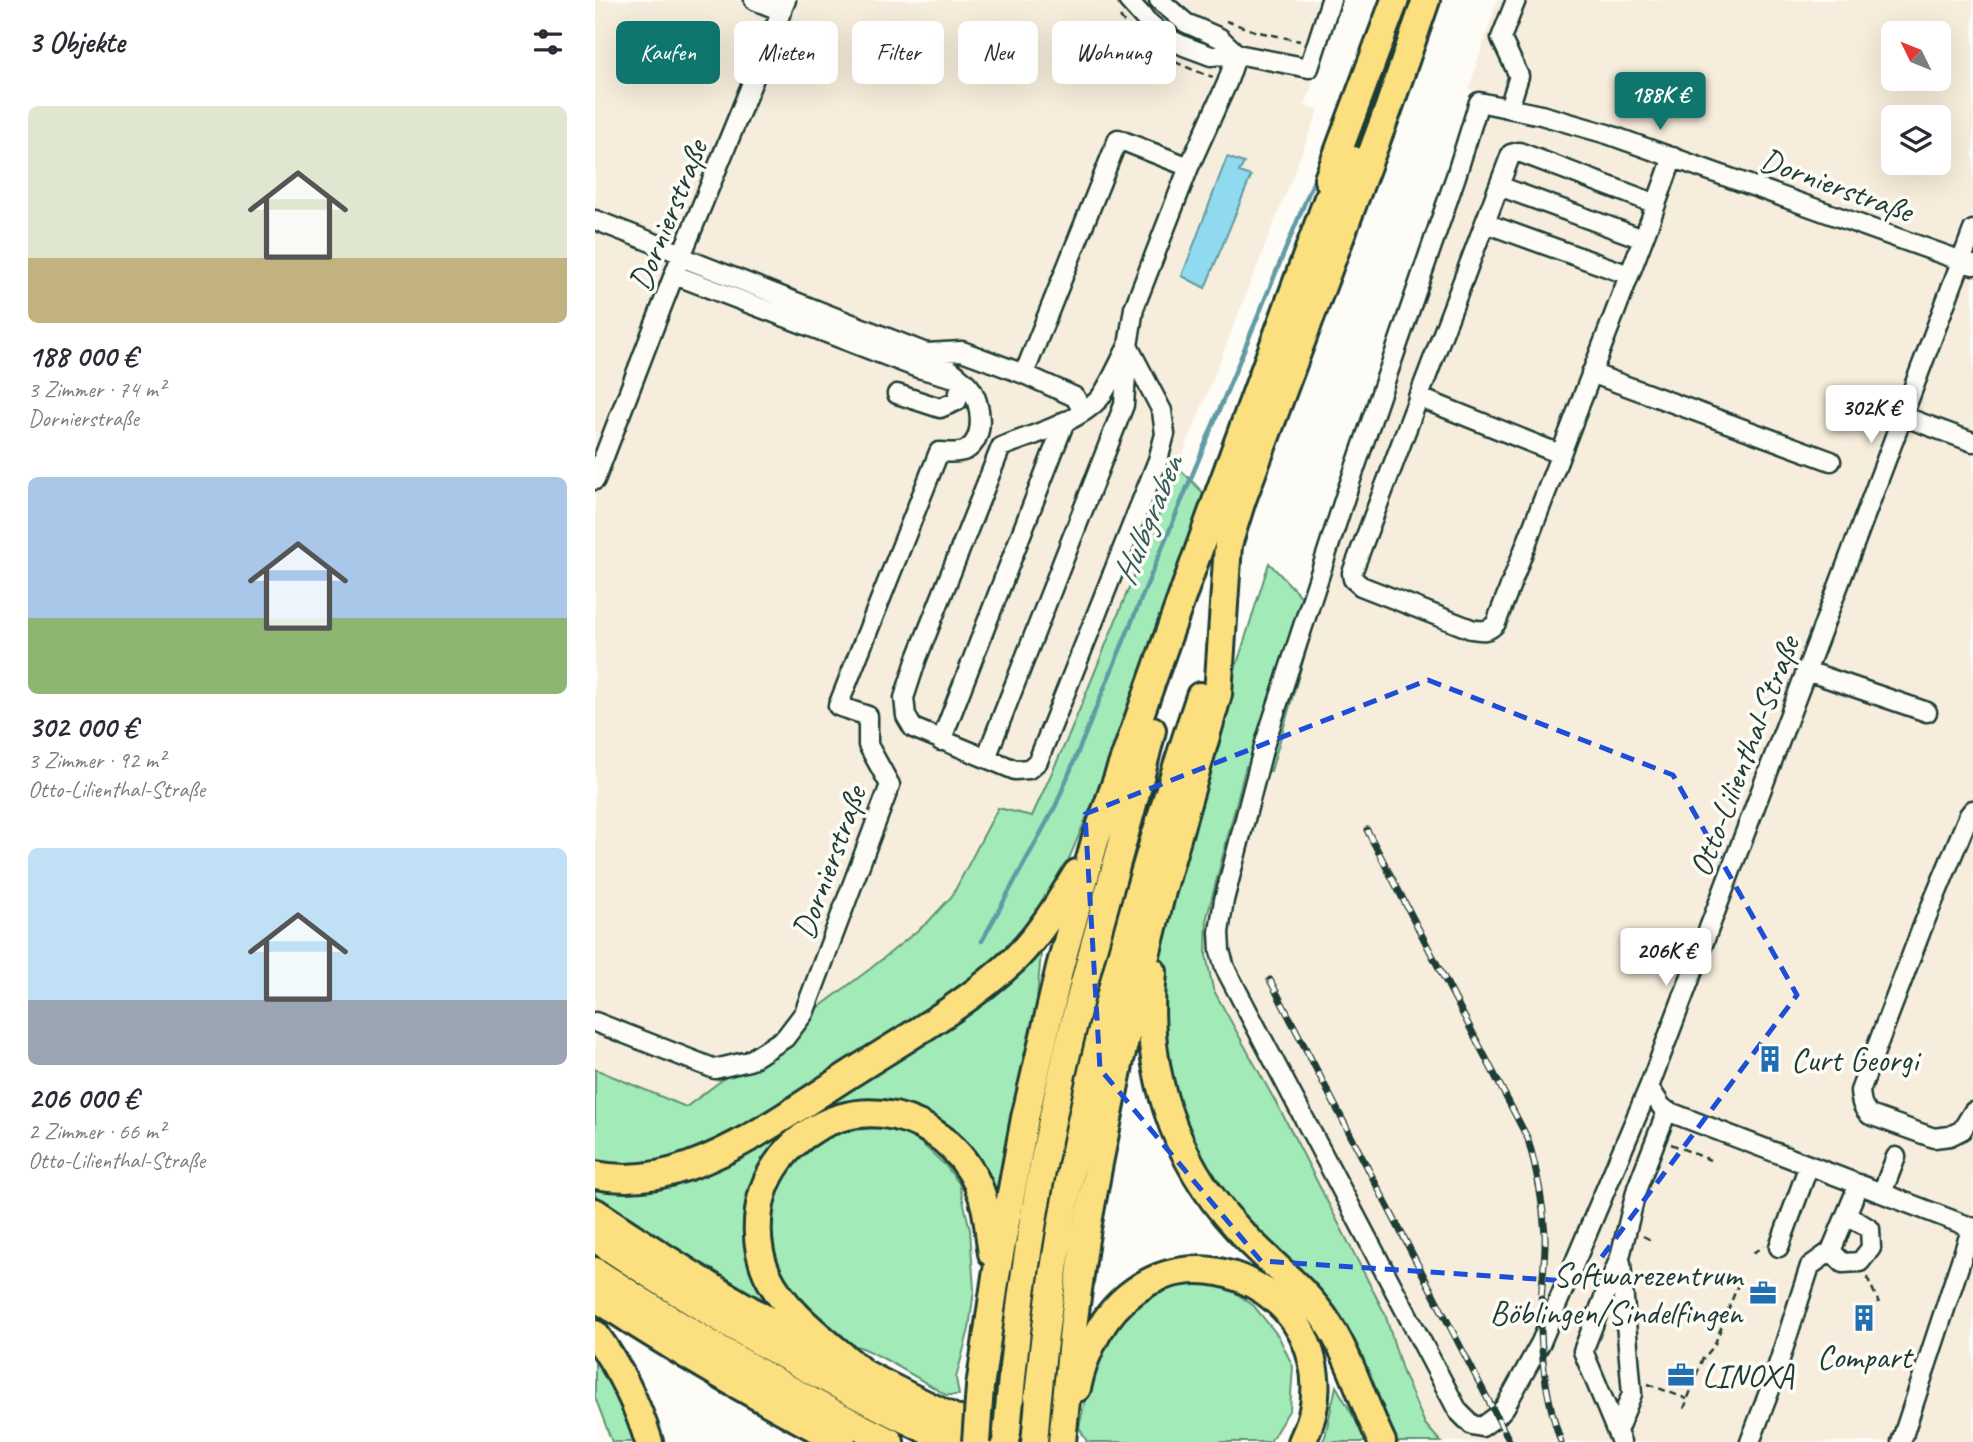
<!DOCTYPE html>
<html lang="de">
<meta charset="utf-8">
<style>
body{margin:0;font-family:Caveat,sans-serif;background:#f7f7f7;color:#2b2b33;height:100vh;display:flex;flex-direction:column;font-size:26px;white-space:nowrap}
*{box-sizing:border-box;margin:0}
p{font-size:23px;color:#7c7c81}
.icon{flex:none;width:38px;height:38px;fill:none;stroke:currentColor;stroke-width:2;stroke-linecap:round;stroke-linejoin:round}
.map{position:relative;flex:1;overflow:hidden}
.details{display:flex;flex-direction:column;background:#fff;width:595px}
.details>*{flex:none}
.hud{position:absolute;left:21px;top:21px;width:665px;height:63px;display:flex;gap:14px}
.needle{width:46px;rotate:313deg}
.tools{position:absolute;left:1286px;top:21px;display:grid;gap:14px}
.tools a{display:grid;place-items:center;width:70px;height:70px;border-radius:10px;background:#fff;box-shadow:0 7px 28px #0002;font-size:35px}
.price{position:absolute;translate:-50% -60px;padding:0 16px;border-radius:7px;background:#fff;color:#222;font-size:23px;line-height:46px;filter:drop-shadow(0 2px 4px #0008)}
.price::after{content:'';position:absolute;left:50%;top:42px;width:21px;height:16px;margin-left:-10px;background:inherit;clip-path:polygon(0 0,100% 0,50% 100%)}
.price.on{background:#0f766e;color:#fff}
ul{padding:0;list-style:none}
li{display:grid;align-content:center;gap:14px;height:371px;padding:0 28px}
li span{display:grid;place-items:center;height:217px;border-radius:10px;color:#555}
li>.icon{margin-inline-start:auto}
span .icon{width:126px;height:126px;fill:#fffc;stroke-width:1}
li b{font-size:30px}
h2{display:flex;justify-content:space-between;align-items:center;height:84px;padding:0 28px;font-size:30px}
.pill{padding:0 24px;border-radius:10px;background:#fff;box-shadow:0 7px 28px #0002;font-size:24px;line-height:63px}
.pill.on{background:#0f766e;color:#fff}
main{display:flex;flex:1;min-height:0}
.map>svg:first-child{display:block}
.built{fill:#f7eddc;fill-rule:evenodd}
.green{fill:#a2eab8;stroke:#609476;stroke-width:2}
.water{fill:#8fdaef;stroke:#629ba4;stroke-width:2}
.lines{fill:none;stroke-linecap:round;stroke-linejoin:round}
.stream{stroke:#629ba4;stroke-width:4.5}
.minor-casing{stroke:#1f3d34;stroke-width:23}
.highway-casing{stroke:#1f3d34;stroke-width:32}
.path{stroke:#1f3d34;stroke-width:2.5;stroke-dasharray:7 5;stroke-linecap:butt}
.minor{stroke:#fdfcf7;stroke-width:18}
.highway{stroke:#fce080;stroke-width:26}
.rail-casing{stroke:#1f3d34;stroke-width:7}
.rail{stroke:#fdfcf7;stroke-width:4.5;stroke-dasharray:13;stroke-linecap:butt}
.highway-bridge-casing{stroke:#1f3d34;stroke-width:32;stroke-linecap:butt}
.highway-bridge{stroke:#fce080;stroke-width:26}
.marked{fill:none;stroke:#1d4ed8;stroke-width:5;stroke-dasharray:14 9;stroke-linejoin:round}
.labels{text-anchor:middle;stroke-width:7;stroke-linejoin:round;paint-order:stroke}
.street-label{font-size:33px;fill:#1f3d34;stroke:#fdfcf7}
.poi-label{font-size:33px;fill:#1f3d34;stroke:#fdfcf7;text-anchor:start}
.water-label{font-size:35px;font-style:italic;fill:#355c59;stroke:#fdfcf7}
</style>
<main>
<section class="details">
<h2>3 Objekte<svg class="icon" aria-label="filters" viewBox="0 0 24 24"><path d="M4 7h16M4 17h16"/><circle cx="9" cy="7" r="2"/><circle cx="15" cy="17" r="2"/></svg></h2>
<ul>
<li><span style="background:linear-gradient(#dfe7d0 70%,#c2b280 0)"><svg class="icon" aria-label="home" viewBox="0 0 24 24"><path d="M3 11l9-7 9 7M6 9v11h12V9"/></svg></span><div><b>188 000 €</b><p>3 Zimmer · 74 m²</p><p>Dornierstraße</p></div></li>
<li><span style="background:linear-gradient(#a9c7e8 65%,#8fb573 0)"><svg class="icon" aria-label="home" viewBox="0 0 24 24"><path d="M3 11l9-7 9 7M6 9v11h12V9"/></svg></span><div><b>302 000 €</b><p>3 Zimmer · 92 m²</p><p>Otto-Lilienthal-Straße</p></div></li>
<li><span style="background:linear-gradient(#bfe0f5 70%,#9aa5b1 0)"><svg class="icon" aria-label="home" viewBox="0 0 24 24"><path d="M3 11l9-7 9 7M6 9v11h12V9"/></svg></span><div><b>206 000 €</b><p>2 Zimmer · 66 m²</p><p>Otto-Lilienthal-Straße</p></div></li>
</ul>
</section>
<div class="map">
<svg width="1378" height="1442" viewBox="0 0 1378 1442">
<rect width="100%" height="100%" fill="#fdfcf7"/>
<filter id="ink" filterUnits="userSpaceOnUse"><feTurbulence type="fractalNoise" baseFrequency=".0143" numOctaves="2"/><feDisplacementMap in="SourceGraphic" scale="14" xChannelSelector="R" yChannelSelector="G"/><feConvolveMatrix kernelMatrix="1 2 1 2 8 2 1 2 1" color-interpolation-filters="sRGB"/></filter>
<g filter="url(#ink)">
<!-- built -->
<path class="built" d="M 0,0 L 745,0 L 710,106 L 724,109 L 583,467 L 475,733 L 437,816 L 402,808 L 357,896 L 333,922 L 275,969 L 91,1108 L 0,1069 Z
M 902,0 L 1378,0 L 1378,1442 L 846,1442 L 830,1424 L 808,1373 L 790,1314 L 690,1119 L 618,989 L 611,955 L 612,917 L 652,765 L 677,771 L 722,613 L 843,258 L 895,96 L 874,89 ZM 1298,33 L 1344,33 L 1344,79 L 1298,79 ZM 1298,117 L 1344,117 L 1344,163 L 1298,163 Z"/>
<!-- green -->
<path class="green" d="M 583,467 L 620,505 L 524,733 L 507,781 L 470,868 L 445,912 L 426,936 L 406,956 L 343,1005 L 127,1142 L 51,1167 L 0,1164 L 0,1069 L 91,1107 L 275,969 L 333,922 L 357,896 L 403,808 L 437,816 L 475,733 Z
M 674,563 L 722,613 L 676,771 L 651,766 L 612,917 L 611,955 L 618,989 L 690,1119 L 790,1314 L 808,1373 L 830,1424 L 846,1442 L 797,1442 L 765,1370 L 635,1209 L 584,1122 L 564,1009 L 566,942 L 629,705 Z
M 439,951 L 446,952 L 441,1010 L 399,1217 L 394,1186 L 274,1103 L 173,1159 L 176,1302 C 112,1278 57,1233 0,1195 L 0,1183 L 64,1181 Z
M 284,1128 L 307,1131 L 327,1144 L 350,1165 L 364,1183 L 375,1230 L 379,1290 L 374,1329 L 361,1378 L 364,1395 L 351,1395 C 326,1380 302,1365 276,1352 C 269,1348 259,1346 252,1341 C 239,1333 226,1321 215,1310 C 177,1272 164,1231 186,1180 C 191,1170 207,1148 216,1143 C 236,1132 261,1129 284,1128 Z
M 613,1279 L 635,1289 L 659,1306 L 684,1337 L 698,1367 L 695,1409 L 675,1442 L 492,1442 L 484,1427 L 499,1362 L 529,1313 L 560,1290 Z
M 0,1346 L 44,1442 L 17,1442 L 0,1397 Z
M 741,1386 L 773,1442 L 727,1442 L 730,1437 Z"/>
<!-- water -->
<path class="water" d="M 632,157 L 649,163 L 644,172 L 656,176 L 610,288 L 587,276 Z"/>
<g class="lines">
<!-- stream -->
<path class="stream" d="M 387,941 L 461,805 L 722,173"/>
<defs>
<path id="minor" d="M 159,0 L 187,11
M 533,0 L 551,20 L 569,36 L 589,46 L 616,56 L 642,54 L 714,68 L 736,0
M 564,0 L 591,23 L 625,38 L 642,54
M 914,108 L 924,76 L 906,38 L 921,0
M 904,186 L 1048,239
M 1061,204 L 924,152 L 916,154 L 757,573 L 758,579 L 766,586 L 876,629 C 887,631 894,632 901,623 L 1055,221 L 1078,157
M 0,220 L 87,254
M 890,223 L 1034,275
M 1378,230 L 1054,1087 L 1066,1106 L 1072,1111 L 1378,1228
M 86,257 L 331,353
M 80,275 L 323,368 L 367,380 L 362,401 L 345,408 L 302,394
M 533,346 L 567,411 L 570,434 L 563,460 L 443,761 L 434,769 L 420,770 L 318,728 L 311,716 L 309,698 L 322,658 L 406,447 C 436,435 482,423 504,399 C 513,389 526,359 533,346 Z
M 996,373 L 1236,461
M 429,374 L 523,139 L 594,167
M 823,397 L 965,454
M 1307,416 L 1378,442
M 0,480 L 87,254 L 191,0
M 1212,671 L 1332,712
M 346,741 L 470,421
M 391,758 L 529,405 L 533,346 L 539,308 L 594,167 L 632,83 L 642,54
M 1378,810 L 1374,815 L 1327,928 L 1265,1091 C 1266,1101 1267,1108 1275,1115 L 1339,1138 L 1355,1136 L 1367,1130 L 1378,1112
M 0,1022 L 120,1069 L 154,1061 L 190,1038 L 209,1013 L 295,785 L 273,745 L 273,716 L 243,706 L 344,452 C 352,452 363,454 371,450 C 391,439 387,402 374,386 C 362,373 345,363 331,353 L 367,351 L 429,374 L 480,397 L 488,411
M 1054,1087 L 946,1342 L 910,1407 L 902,1416 L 887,1427 L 877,1425 L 863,1411 L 630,968 L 625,951 L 624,932 L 629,900 L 669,746 L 750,497 L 861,176 L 884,102 L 946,115 L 1012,134 L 1378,265
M 1287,1193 L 1301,1157
M 1184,1247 L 1214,1165
M 1236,1251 L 1248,1263 L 1265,1262 L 1276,1248 L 1275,1229 L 1252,1215
M 1022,1431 L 1037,1394 L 1026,1263
M 1026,1442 L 988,1351 L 1025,1257 L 1042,1188 L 1072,1111
M 1155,1442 L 1176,1387 L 1215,1266 L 1236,1251 L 1264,1184
M 1306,1442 L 1377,1227"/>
<path id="highway" d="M 733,179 L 800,0
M 558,972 C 548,1065 578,1160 642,1228 C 670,1259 704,1283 728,1316 C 755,1354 767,1401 787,1442
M 0,1175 C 31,1181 64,1177 94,1166 C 152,1145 203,1107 255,1074 C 311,1038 371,1005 420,959 C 445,934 464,903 482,873
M 0,1212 C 131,1300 267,1379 412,1442
M 0,1238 C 113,1315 233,1385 358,1442
M 0,1271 C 95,1334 193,1391 295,1442
M 0,1297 C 80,1350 162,1398 247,1442
M 0,1334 C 24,1367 42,1403 54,1442
M 268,1373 C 235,1343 191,1315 172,1274 C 163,1254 161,1233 164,1211 C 167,1186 179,1164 197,1146 C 257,1088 349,1111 383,1185 C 393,1207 393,1230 397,1253
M 385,1387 L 401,1276 L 430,1118 L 465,967 L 500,841 L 623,496 L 733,198 L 746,188 L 758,160
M 482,1388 C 490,1350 509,1312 541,1290 C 606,1243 699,1284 717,1360 C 724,1388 720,1416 707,1442
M 415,1399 C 427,1261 453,1125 487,991 C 509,904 536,818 557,730
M 439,1442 C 459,1183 523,941 605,696
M 467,1442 L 479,1319 L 490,1239 L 504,1163 L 525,1060 L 567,891 L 623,694 L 633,545 L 647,500 L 794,107 L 831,0"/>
</defs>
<!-- minor casing -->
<use href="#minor" class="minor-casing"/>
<!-- highway casing -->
<use href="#highway" class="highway-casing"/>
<!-- path -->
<path class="path" d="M 525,17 C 547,49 582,65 618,77
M 631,21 L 660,31 L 705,41
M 1076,1144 L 1115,1160
M 1048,1236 L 1054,1239 L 1055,1235
M 1158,1253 L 1168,1246
M 1272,1277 L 1284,1303
M 1053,1384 L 1092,1399
M 1089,1409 L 1107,1360 L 1119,1346 L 1144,1282"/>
<!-- minor -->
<use href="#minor" class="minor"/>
<!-- highway -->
<use href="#highway" class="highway"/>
<defs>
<path id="rail" d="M 772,830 L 933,1139 C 942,1170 948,1201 950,1234 C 951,1259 946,1284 946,1310 C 945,1356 951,1399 966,1442
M 675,980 L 915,1442"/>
</defs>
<!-- rail casing -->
<use href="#rail" class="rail-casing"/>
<!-- rail -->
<use href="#rail" class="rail"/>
<defs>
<path id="highway-bridge" d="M 381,1442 L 385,1387
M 411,1442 L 415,1399"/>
</defs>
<!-- highway-bridge casing -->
<use href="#highway-bridge" class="highway-bridge-casing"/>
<!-- highway-bridge -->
<use href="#highway-bridge" class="highway-bridge"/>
</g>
</g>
<!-- marked area -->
<path class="marked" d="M 833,680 L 1078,775 L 1202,995 L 988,1282 L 666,1261 L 505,1069 L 490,814 Z"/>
<!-- icons -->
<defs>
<symbol id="building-bare" viewBox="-9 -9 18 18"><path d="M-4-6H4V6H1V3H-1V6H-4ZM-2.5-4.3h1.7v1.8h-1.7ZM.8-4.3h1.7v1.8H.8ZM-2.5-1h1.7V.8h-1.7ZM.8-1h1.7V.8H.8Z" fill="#1f6fb2" stroke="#fdfcf7" stroke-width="2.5" paint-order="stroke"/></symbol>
<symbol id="office-bare" viewBox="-9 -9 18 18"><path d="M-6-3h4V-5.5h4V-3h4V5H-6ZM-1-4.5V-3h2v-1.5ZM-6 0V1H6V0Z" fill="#1f6fb2" stroke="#fdfcf7" stroke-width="2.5" paint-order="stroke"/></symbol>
</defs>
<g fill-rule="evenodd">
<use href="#building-bare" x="1156" y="1040" width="38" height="38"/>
<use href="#office-bare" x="1149" y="1274" width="38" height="38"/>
<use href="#building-bare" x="1250" y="1299" width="38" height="38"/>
<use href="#office-bare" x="1067" y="1356" width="38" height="38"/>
</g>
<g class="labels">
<!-- street labels -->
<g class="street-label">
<text transform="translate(1242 184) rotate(20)" y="12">Dornierstraße</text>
<text transform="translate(72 215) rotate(-68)" y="12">Dornierstraße</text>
<text transform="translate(1148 756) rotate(-69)" y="12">Otto-Lilienthal-Straße</text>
<text transform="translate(233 862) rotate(-70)" y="12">Dornierstraße</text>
</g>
<!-- poi labels -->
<g class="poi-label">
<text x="1196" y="1071">Curt Georgi</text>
<text x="1147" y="1286" text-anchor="end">Softwarezentrum<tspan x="1147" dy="38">Böblingen/Sindelfingen</tspan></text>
<text x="1269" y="1368" text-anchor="middle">Compart</text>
<text x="1107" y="1387">LINOXA</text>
</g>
<!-- water labels -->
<g class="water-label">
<text transform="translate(552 520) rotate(-68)" y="12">Hulbgraben</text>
</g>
</g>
</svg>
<div class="tools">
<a><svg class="needle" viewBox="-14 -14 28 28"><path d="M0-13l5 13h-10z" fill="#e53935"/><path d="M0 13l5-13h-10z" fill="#7c7c81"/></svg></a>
<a><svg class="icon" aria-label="layers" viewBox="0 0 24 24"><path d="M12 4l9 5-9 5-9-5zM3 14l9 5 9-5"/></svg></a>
</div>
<b class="price on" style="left:1065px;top:132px">188K €</b>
<b class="price" style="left:1276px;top:445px">302K €</b>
<b class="price" style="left:1071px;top:988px">206K €</b>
<div class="hud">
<a class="pill on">Kaufen</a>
<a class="pill">Mieten</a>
<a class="pill">Filter</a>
<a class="pill">Neu</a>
<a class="pill">Wohnung</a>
</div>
</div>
</main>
